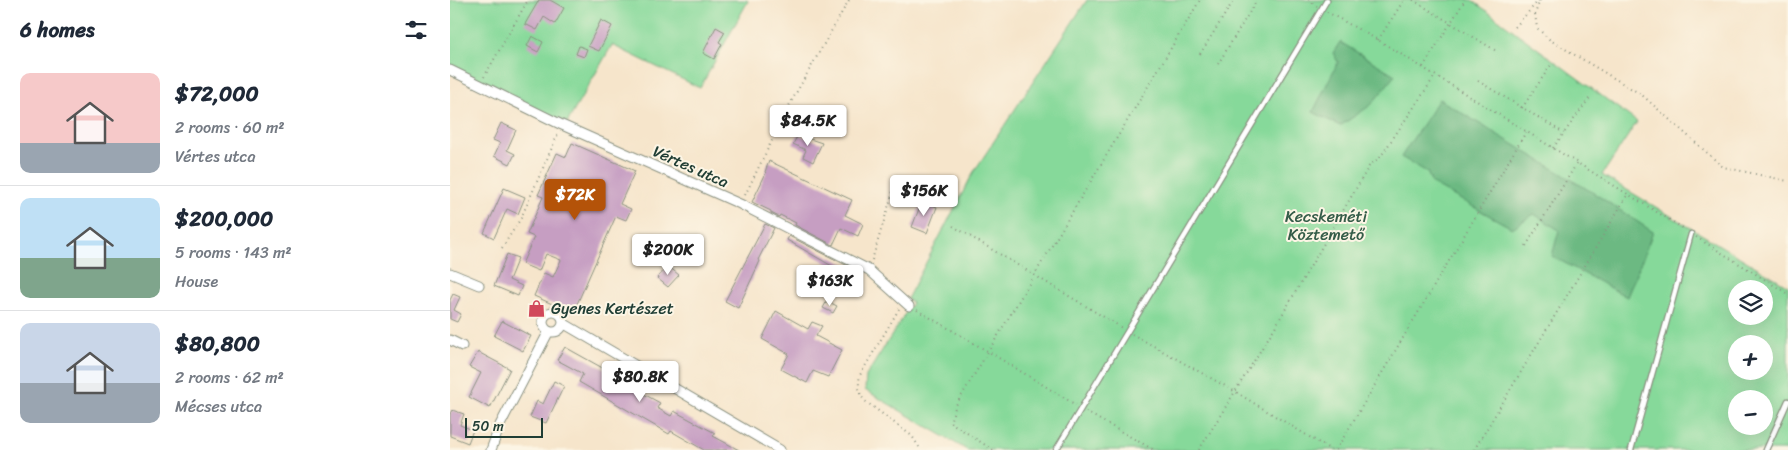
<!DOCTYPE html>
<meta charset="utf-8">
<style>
body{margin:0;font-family:Sriracha,sans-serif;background:#f2f2f3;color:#1f2937;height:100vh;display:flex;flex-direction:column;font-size:19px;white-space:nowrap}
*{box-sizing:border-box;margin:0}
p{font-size:16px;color:#747a83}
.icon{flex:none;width:28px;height:28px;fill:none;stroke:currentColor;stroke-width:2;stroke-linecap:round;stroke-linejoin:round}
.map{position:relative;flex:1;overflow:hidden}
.details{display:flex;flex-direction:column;background:#fff;width:450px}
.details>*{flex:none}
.buttons{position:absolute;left:1278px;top:280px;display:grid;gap:10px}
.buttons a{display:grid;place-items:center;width:45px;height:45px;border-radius:50%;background:#fff;box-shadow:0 5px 20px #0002;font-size:25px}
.scale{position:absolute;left:15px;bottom:12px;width:78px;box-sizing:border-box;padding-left:5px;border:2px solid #1f3d34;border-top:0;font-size:14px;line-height:18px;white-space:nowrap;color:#1f3d34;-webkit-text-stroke:4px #fcf5e5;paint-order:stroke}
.price{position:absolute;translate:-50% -42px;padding:0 11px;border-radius:5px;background:#fff;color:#222;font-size:16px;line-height:32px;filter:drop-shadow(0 1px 2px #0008)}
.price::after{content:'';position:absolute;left:50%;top:30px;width:15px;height:11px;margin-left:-8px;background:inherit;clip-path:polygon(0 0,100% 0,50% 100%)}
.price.current{background:#b45309;color:#fff}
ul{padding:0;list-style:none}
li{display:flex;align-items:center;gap:15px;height:125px;padding:0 20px}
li+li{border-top:1px solid #e0e1e3}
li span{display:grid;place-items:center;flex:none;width:140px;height:100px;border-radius:10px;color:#555}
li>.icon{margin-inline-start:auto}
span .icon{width:60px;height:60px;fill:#fffc;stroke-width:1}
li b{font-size:21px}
h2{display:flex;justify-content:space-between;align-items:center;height:60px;padding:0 20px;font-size:21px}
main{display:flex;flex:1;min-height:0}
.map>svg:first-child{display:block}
.green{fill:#86d99a;stroke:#528b67;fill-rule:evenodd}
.forest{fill:#6cb982;stroke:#467b5b}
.building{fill:#c69ec2}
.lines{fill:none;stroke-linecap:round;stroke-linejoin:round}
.service-casing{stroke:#8a9180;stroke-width:7}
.minor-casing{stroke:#8a9180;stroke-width:11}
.path{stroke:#8a9180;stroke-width:2;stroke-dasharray:1 4;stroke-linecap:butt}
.service{stroke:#fff;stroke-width:4.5}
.minor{stroke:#fff;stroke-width:9}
.labels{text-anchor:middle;stroke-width:4;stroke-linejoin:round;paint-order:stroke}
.street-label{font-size:16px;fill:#1f3d34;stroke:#fcf5e5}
.park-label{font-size:16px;fill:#345c48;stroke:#fcf5e5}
.poi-label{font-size:16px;fill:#1f3d34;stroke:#fcf5e5;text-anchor:start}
</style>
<main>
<section class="details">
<h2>6 homes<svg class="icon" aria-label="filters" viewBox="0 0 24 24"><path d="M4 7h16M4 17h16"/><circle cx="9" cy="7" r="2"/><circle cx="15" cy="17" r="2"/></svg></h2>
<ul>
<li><span style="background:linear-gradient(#f6c9c9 70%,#9aa5b1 0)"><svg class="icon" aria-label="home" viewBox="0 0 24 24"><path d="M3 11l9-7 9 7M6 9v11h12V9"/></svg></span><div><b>$72,000</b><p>2 rooms · 60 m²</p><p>Vértes utca</p></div></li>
<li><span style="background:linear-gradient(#bfe0f5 60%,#7fa58c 0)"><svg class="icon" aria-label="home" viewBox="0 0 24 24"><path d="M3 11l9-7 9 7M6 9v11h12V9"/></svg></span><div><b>$200,000</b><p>5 rooms · 143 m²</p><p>House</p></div></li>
<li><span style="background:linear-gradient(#c9d6e8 60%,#9aa5b1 0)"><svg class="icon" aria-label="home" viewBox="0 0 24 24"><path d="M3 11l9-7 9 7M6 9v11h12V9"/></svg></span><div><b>$80,800</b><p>2 rooms · 62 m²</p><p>Mécses utca</p></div></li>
</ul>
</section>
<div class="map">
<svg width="1338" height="450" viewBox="0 0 1338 450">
<rect width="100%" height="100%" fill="#fcf5e5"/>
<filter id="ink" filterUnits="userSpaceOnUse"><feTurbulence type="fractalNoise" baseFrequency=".02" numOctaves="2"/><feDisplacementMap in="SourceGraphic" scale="10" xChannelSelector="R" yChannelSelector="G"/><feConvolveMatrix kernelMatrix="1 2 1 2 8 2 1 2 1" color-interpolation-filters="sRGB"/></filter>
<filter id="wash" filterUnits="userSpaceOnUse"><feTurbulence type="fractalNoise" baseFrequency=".0096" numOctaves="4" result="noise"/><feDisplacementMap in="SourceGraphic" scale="20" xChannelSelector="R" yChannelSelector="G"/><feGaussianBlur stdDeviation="1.12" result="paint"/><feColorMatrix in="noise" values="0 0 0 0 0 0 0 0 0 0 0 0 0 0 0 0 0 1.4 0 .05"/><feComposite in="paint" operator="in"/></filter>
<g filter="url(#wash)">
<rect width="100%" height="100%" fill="#f6e5cb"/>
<!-- green -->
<path class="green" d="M 0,0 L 297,0 L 298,1 L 250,88 L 162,45 L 117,123 L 0,66 Z
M 637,0 L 1022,0 L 1187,122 L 1152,175 L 1338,286 L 1338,450 L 517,450 L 415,390 L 416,376 L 462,303 L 457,299 L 523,173 ZM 1286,289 L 1314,289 L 1314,316 L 1286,316 ZM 1286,344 L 1314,344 L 1314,371 L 1286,371 ZM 1286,399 L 1314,399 L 1314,426 L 1286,426 Z"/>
<!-- forest -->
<path class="forest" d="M 890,42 L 945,75 L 921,105 L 890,126 L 863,112 L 888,62 L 883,53 Z
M 989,99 L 1150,197 L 1203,232 L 1177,297 L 1102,256 L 1109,230 L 1084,214 L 1062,228 L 982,184 L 977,172 L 951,157 Z"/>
<g id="blocks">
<!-- building -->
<path class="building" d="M 89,0 L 100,0 L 114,8 L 105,24 L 94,17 L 87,30 L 75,24 Z
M 151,20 L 162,26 L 149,51 L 138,46 Z
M 266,27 L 275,32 L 269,42 L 272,44 L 264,59 L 253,53 Z
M 82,36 L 93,42 L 88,52 L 77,46 Z
M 129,46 L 137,49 L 134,57 L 126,54 Z
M 51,123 L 66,130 L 57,150 L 65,154 L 60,164 L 44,156 L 50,143 L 43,140 Z
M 348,135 L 372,143 L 363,162 L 353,157 L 356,150 L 343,144 Z
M 122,143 L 185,171 L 170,204 L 181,209 L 176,220 L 166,216 L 123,313 L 84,296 L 94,273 L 103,277 L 111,260 L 96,254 L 89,271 L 72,264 L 84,237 L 77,234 L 93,197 L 88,195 L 107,153 L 116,157 Z
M 319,161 L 402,200 L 395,215 L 413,224 L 408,236 L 391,228 L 383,245 L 345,225 L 346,223 L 330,215 L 329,217 L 321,213 L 321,211 L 302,202 L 316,173 L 315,172 Z
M 54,188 L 75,197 L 68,214 L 57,209 L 44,238 L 34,233 Z
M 472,201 L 487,207 L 477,233 L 462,227 Z
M 315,224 L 324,228 L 308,260 L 310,261 L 288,308 L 275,301 Z
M 339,236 L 398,266 L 394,273 L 337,240 Z
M 57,254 L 68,258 L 59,280 L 72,286 L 68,296 L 44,286 Z
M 218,266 L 229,275 L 218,287 L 207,278 Z
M 3,294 L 10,297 L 4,310 L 11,314 L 7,322 L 0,319 L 0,300 Z
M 377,301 L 387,306 L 383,313 L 373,308 Z
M 326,311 L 358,329 L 362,322 L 372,326 L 366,336 L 392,350 L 378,377 L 363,371 L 357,383 L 331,369 L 339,354 L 312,339 Z
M 52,321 L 81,336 L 73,351 L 44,336 Z
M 115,347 L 174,380 L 172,382 L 210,403 L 207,408 L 221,416 L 224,411 L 265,433 L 263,436 L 289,450 L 254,450 L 221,431 L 219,434 L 129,382 L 133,374 L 107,360 Z
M 28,352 L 60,369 L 40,408 L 19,397 L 31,373 L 19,367 Z
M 104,381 L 114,386 L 96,423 L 80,417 L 87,401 L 93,404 Z
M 2,410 L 14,414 L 10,425 L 23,430 L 18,443 L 0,436 L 0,414 Z"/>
</g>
</g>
<g filter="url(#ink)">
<use href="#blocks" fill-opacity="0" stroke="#8a9180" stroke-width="1"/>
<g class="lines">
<defs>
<path id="service" d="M 606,450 L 877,0
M 1181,450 L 1241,234
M 1316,450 L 1338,401"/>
<path id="minor" d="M 0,70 L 112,125 L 290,204 L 419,270 L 459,306
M 0,273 L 29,285
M93 322a10 10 0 1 1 20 0a10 10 0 1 1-20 0Z
M 113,323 L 330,450
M 0,340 L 12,346
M 41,450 L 50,425 L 99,331"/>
</defs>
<!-- service casing -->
<use href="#service" class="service-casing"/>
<!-- minor casing -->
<use href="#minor" class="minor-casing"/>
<!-- path -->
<path class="path" d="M 858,0 L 867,6
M 963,0 L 1048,52
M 1090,0 L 1085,14 L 1087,28 L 1100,40 L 1192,95 L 1273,167 L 1338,181
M 877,12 L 928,40 L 1236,230
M 1065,27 L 1089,0
M 928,40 L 954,0
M 750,54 L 784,0
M 768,64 L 807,0
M 973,67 L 1015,0
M 34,77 L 78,0
M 1028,81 L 1114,133
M 1072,108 L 1101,65
M 1103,148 L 1141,96
M 295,195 L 341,102 L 399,0
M 503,226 L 672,328
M 1246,237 L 1338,294
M 1076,246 L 1127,163
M 52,248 L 71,218 L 108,134
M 422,260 L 444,188
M 449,309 L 410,375 C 408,386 408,393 415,401 L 462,436 L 471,450
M 467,310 L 539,352 L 626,405
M 682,334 L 784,391 L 881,450
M 636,412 L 704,450
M 543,450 L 500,422 L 506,405 L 750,0
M 749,450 L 825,327 L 921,163 L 929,159 L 985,76
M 886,450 L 1076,132
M 1024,450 L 1178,194"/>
<!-- service -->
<use href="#service" class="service"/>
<!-- minor -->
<use href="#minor" class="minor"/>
</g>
</g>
<!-- icons -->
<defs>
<symbol id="shop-bare" viewBox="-9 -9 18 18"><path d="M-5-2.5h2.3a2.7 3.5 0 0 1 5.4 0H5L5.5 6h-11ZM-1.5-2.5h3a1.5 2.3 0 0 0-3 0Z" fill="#d1495b" stroke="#fcf5e5" stroke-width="2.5" paint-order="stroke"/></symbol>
</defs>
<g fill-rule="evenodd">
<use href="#shop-bare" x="74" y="296" width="25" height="25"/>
</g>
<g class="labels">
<!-- street labels -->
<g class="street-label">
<text transform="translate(241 166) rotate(24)" y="6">Vértes utca</text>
</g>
<!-- park labels -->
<g class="park-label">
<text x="876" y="222">Kecskeméti<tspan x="876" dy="18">Köztemető</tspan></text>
</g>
<!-- poi labels -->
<g class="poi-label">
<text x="101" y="314">Gyenes Kertészet</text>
</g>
</g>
</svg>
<div class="buttons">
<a><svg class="icon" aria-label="layers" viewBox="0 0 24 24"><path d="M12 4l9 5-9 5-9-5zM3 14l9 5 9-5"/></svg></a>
<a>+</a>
<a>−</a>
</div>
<div class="scale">50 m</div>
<b class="price" style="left:358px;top:147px">$84.5K</b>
<b class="price" style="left:474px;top:217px">$156K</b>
<b class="price current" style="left:125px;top:221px">$72K</b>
<b class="price" style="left:218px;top:276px">$200K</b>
<b class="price" style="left:380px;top:307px">$163K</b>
<b class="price" style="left:190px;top:403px">$80.8K</b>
</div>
</main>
